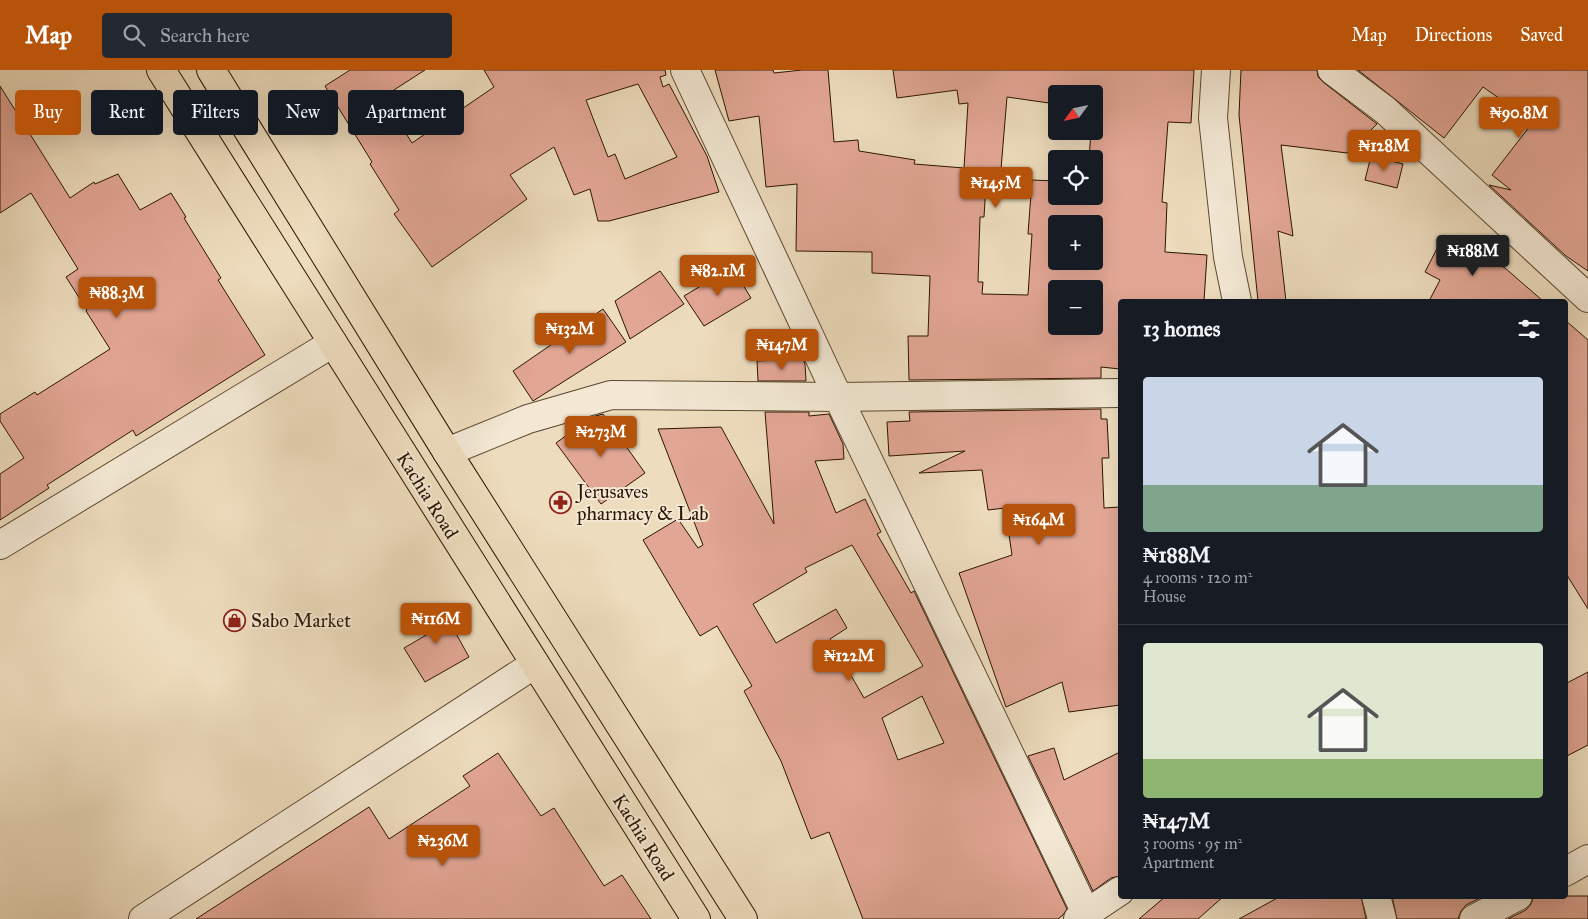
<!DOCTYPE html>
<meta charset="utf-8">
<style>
body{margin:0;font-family:"IM FELL Great Primer",serif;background:#242831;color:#f1f3f6;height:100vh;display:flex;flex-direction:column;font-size:19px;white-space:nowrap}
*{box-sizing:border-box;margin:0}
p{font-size:16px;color:#9ea1a6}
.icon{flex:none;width:28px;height:28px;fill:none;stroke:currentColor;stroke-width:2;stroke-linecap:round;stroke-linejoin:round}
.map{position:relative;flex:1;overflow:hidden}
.side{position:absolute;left:1118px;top:229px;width:450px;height:600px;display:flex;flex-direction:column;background:#171b24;border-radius:5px;box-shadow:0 5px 20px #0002}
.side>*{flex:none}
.top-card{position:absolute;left:15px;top:20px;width:475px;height:45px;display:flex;gap:10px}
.needle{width:32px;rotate:237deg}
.controls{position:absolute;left:1048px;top:15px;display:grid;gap:10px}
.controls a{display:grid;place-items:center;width:55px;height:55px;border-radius:5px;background:#171b24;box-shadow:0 5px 20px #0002;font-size:25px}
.price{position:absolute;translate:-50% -42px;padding:0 11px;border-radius:5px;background:#b45309;color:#fff;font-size:16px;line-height:32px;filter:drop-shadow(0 1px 2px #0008)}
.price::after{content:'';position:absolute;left:50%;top:30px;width:15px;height:11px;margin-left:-8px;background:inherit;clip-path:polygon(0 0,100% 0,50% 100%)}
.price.current{background:#222;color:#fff}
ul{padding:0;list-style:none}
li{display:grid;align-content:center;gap:10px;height:265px;padding:0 25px}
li+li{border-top:1px solid #363941}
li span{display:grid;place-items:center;height:155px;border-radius:5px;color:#555}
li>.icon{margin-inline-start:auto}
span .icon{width:90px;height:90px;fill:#fffc;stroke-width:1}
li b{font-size:21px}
h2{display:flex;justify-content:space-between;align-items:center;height:60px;padding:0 25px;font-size:21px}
.chip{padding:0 18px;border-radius:5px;background:#171b24;box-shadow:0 5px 20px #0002;font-size:18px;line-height:45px}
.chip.current{background:#b45309;color:#fff}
header{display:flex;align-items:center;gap:30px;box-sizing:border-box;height:70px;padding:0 25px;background:#b45309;color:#fff}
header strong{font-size:24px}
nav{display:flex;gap:28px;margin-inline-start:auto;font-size:18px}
.search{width:350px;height:45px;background:#242831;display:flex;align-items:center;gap:12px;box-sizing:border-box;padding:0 18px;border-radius:5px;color:#9ea1a6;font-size:19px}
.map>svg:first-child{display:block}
.building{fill:#e2a694;stroke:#2d1500;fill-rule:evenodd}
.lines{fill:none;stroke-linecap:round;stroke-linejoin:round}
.minor-casing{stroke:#5d472f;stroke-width:30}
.trunk-casing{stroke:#2d1500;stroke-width:30}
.minor{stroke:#f3e8d4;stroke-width:28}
.trunk{stroke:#eddcbd;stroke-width:28}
.labels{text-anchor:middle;stroke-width:4;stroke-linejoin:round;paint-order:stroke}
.poi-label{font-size:19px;fill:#2d1500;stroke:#f3e8d4;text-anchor:start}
.street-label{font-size:19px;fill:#2d1500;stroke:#f3e8d4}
</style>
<header>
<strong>Map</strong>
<div class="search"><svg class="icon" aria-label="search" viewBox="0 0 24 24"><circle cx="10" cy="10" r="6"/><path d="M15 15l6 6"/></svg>Search here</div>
<nav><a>Map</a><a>Directions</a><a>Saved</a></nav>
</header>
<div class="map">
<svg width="1588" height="849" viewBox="0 0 1588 849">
<rect width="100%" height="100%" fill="#eddcbd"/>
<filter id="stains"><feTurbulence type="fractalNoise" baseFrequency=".004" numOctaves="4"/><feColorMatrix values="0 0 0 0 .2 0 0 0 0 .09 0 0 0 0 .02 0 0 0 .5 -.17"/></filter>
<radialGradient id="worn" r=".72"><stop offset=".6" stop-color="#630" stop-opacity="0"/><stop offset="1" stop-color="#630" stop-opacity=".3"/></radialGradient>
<!-- building -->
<path class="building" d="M 350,0 L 425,0 L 383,27 L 412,73 L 494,17 L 484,0 L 665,0 L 666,5 L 660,7 L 663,17 L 669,14 L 707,86 L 719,122 L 609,151 L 598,151 L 590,119 L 574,125 L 554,77 L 510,105 L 527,129 L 432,197 L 394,144 L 399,140 L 370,94 L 372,92 L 325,16 ZM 638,14 L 677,87 L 625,109 L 615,84 L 608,87 L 586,30 Z
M 715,0 L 773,0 L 774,3 L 802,0 L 828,0 L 834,72 L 858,70 L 859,81 L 915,90 L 914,94 L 964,98 L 968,33 L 959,34 L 957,20 L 897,28 L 893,0 L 1194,0 L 1191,53 L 1168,52 L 1162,132 L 1167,133 L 1165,182 L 1207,185 L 1204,231 L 1120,231 L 1120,299 L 1101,297 L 1101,308 L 909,310 L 908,266 L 928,266 L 930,206 L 872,203 L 872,182 L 796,181 L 797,114 L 766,117 L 759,46 L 729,51 ZM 1056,24 L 1094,24 L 1094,61 L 1091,61 L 1089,89 L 1094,89 L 1094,126 L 1056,126 L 1056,111 L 1032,110 L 1028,164 L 1032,164 L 1028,225 L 982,224 L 983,212 L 978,212 L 980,147 L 984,147 L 987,98 L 1001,99 L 1007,27 L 1056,34 ZM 1056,154 L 1094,154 L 1094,191 L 1056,191 ZM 1056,219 L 1094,219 L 1094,256 L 1056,256 Z
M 1241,0 L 1317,0 L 1318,7 L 1323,12 L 1377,54 L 1347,83 L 1281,75 L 1293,166 L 1278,161 L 1286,231 L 1258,231 L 1239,45 Z
M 1358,0 L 1588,0 L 1588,201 L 1566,186 L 1489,115 L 1511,120 L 1492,105 L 1533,52 L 1483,17 L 1444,68 Z
M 0,16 L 70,128 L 94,112 L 95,114 L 118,104 L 140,140 L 171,123 L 186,147 L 184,148 L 221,208 L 218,210 L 265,285 L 136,366 L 133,360 L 47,415 L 49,418 L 0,450 L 0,404 L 24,388 L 0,351 L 0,344 L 35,322 L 37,325 L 110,279 L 86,241 L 87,240 L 66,207 L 78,199 L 31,123 L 0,143 Z
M 1371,86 L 1403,94 L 1397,118 L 1365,110 Z
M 1444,165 L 1505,198 L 1543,231 L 1429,231 L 1440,210 L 1425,202 Z
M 732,197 L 751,228 L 704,256 L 684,226 Z
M 660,201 L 684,234 L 630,269 L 615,231 Z
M 603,239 L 626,272 L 533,331 L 513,301 Z
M 1565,250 L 1588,270 L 1588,539 L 1565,502 Z
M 803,289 L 805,294 L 806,311 L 758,311 L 757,291 Z
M 1101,339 L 1101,349 L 1107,349 L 1109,388 L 1102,388 L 1104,438 L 1120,437 L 1120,635 L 1069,642 L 1062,612 L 1006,637 L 959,503 L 1012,485 L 1005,438 L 988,440 L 982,400 L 919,403 L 965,381 L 889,386 L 887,352 L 910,351 L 909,342 Z
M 765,342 L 809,342 L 809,346 L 829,344 L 843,374 L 844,389 L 815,391 L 836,443 L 865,429 L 881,462 L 877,464 L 911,523 L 914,521 L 1067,839 L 1063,845 L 1058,849 L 863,849 L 829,762 L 811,769 L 781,691 L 744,621 L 752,616 L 717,556 L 700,566 L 643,470 L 678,449 L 698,478 L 703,475 L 658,359 L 721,357 L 774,454 ZM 852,475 L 923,596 L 864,628 L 830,569 L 847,558 L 836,539 L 776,573 L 753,534 L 807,502 L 805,498 ZM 922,626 L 944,673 L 898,690 L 882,648 Z
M 603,344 L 645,403 L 601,434 L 556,373 L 592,347 Z
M 439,533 L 469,587 L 425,612 L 404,578 L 428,564 L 417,546 Z
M 1588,602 L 1588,675 L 1565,687 L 1565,614 Z
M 1054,678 L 1064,710 L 1120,682 L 1120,806 L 1111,808 L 1093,821 L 1028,686 Z
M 498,683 L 541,746 L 554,738 L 604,816 L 622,805 L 651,849 L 196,849 L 369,737 L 389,769 L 470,716 L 463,706 Z
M 1166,826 L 1224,826 L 1198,849 L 1139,849 Z
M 1281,826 L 1361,826 L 1366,849 L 1239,849 Z
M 1392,826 L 1484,826 L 1466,835 L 1461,841 L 1458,849 L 1397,849 Z
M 1534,826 L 1588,826 L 1588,849 L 1508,849 L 1526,840 L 1531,834 Z"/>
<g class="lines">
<defs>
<path id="minor" d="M 685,0 L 838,327 L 1086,843
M 1216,0 L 1213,48 L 1228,187 L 1237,231
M 1332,0 L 1385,40 L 1588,228
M 447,382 L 528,349 L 611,325 L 838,327 L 1120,323
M 0,475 L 333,273
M 1565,802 L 1588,789
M 1376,826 L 1382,849
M 143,849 L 535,594
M 1078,849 L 1120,821
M 1474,849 L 1518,826"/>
<path id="trunk" d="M 161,0 L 696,849
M 211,0 L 447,382 L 743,849"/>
</defs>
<!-- minor casing -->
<use href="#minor" class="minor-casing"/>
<!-- trunk casing -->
<use href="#trunk" class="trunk-casing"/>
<!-- minor -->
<use href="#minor" class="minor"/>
<!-- trunk -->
<use href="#trunk" class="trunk"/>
</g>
<!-- icons -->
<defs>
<symbol id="pharmacy-ring" viewBox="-11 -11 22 22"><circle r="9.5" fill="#f3e8d4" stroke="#8f2418" stroke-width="1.5"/><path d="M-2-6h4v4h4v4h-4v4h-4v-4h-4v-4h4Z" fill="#8f2418"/></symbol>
<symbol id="shop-ring" viewBox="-11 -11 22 22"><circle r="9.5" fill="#f3e8d4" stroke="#8f2418" stroke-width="1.5"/><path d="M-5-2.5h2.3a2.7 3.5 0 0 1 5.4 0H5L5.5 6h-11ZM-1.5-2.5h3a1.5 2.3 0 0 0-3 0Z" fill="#8f2418"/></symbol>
</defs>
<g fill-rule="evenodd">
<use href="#pharmacy-ring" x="548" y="420" width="25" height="25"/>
<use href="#shop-ring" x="222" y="538" width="25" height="25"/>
</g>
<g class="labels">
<!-- poi labels -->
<g class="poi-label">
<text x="577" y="428">Jerusaves<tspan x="577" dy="22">pharmacy &amp; Lab</tspan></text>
<text x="251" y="557">Sabo Market</text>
</g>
<!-- street labels -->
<g class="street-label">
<text transform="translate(428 425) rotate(58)" y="7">Kachia Road</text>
<text transform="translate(644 767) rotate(58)" y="7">Kachia Road</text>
</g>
</g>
<rect width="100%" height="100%" filter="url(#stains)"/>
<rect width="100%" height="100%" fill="url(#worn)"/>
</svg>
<div class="controls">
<a><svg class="needle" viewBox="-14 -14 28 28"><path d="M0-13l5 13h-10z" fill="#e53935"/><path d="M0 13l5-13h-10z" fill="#9ea1a6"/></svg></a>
<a><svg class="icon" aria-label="locate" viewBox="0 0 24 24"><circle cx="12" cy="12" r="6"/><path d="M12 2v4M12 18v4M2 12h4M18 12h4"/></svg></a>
<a>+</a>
<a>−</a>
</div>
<b class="price" style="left:1519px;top:69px">₦90.8M</b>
<b class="price" style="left:1384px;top:102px">₦128M</b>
<b class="price" style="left:996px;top:139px">₦145M</b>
<b class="price current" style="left:1473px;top:207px">₦188M</b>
<b class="price" style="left:718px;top:227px">₦82.1M</b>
<b class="price" style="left:117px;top:249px">₦88.3M</b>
<b class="price" style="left:570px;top:285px">₦132M</b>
<b class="price" style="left:782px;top:301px">₦147M</b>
<b class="price" style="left:601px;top:388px">₦273M</b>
<b class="price" style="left:1039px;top:476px">₦164M</b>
<b class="price" style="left:436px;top:575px">₦116M</b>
<b class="price" style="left:849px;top:612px">₦122M</b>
<b class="price" style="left:443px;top:797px">₦236M</b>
<div class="top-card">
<a class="chip current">Buy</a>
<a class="chip">Rent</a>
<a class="chip">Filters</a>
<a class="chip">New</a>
<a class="chip">Apartment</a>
</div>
<section class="side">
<h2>13 homes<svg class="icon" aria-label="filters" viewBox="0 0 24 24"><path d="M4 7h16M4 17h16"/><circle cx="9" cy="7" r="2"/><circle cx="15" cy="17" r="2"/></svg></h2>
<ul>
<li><span style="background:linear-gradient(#c9d6e8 70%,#7fa58c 0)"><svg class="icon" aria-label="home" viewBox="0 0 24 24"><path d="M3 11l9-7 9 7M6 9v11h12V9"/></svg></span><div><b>₦188M</b><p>4 rooms · 120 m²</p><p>House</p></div></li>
<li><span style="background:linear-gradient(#dfe7d0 75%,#8fb573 0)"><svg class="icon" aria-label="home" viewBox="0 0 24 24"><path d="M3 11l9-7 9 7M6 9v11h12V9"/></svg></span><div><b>₦147M</b><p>3 rooms · 95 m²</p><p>Apartment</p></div></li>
</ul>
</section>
</div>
